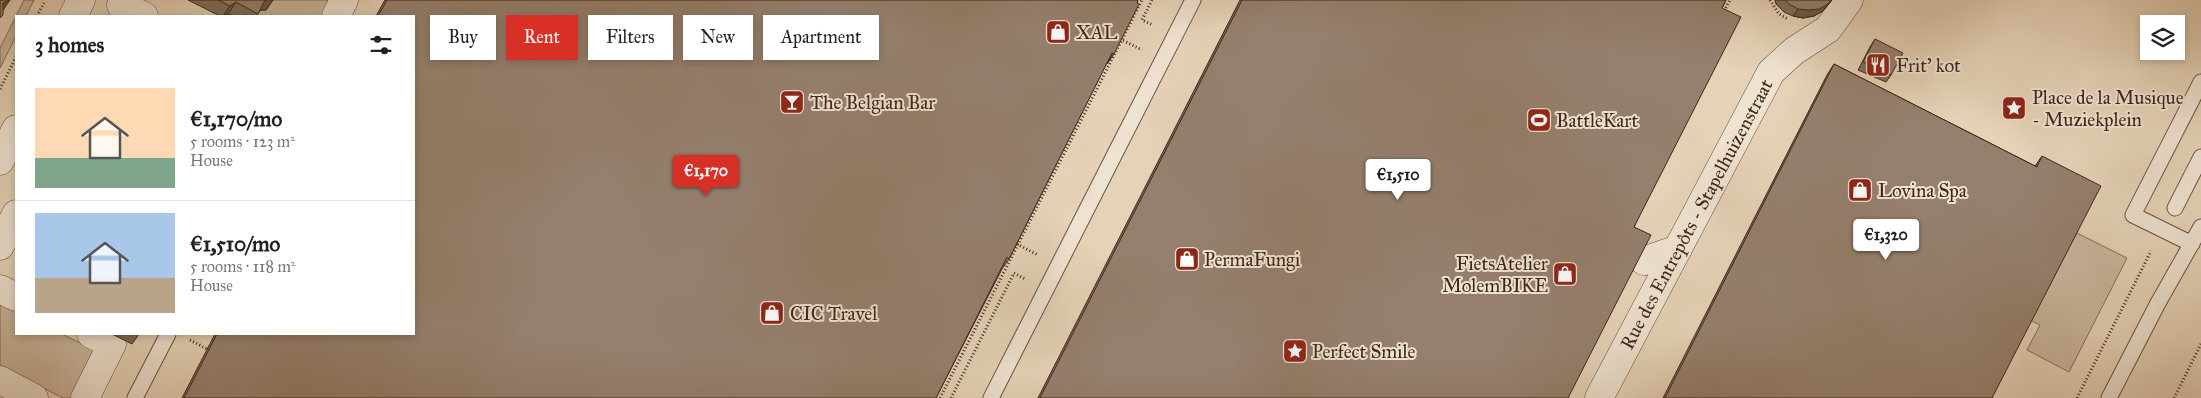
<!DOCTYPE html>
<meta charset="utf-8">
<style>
body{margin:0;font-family:"IM FELL Great Primer",serif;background:#f2f2f2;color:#202124;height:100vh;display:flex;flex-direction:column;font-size:19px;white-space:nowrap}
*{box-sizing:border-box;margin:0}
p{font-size:16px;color:#757577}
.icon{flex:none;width:28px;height:28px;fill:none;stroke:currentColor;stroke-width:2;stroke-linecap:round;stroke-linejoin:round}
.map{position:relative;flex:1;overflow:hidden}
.drawer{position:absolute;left:15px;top:15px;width:400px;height:320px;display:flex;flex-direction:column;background:#fff;border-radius:0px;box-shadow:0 2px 8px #0003}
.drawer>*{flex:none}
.top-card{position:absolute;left:430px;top:15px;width:475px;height:45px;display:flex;gap:10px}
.fabs{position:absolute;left:2140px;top:15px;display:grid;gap:10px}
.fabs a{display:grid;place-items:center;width:45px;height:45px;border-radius:0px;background:#fff;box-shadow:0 2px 8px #0003;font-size:25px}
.price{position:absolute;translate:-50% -42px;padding:0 11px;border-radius:5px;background:#fff;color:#222;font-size:16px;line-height:32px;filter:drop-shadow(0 1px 2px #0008)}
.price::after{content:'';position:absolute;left:50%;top:30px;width:15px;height:11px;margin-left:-8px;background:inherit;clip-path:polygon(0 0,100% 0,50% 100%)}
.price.active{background:#d93025;color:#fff}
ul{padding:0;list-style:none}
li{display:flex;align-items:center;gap:15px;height:125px;padding:0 20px}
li+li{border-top:1px solid #e0e0e0}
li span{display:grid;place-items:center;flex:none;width:140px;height:100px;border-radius:0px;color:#555}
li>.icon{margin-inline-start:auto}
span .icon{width:60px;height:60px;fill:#fffc;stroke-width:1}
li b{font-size:21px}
h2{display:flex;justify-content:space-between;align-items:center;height:60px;padding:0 20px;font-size:21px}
.pill{padding:0 18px;border-radius:0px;background:#fff;box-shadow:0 2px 8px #0003;font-size:18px;line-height:45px}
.pill.active{background:#d93025;color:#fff}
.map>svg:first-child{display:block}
.green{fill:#c9b59d;stroke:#846e5c}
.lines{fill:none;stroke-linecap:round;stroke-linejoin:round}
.lane-casing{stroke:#685143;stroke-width:17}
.street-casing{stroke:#685143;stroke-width:29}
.path{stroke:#3f261c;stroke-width:3;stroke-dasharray:1 2.5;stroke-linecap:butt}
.lane{stroke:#eee2d0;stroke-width:15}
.street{stroke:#eee2d0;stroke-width:28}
.wall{fill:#806d5e;stroke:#3f261c}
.shaded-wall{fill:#68594c;stroke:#3f261c}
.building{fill:#957f6d;stroke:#3f261c}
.labels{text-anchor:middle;stroke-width:4;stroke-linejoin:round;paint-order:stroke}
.poi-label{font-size:19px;fill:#3f261c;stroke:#eee2d0;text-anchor:start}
.street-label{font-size:19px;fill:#3f261c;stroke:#eee2d0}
</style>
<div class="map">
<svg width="2201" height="398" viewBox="0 0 2201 398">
<rect width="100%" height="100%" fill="#e5d2b7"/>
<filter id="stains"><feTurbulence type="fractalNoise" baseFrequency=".004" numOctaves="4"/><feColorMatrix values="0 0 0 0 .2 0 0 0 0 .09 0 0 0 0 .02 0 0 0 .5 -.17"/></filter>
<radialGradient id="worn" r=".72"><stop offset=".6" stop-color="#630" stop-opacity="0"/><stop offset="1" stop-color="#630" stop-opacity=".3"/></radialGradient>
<!-- green -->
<path class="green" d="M 24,0 L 34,0 L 26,16 L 16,16 L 16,36 L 0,68 L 0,48 Z
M 271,0 L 334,0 L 326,16 L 255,16 L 257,10 Z
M 2075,232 L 2127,258 L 2069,372 L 2027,350 L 2040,325 L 2030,320 Z
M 0,302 L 16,310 L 16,334 L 62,334 L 98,352 L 75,398 L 63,398 L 0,366 Z"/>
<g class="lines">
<defs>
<path id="lane" d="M 2175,208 L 2201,157
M 2192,244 L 2133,215 L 2201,82
M 135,398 L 168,334
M 991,398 L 1193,0
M 2109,398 L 2158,303 L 2201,227"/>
<path id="street" d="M 121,5 L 144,16
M 73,16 L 81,0
M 336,16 L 344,0
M 0,161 L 16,129
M 0,246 L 16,214
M 1644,261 L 1678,249
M 0,289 L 16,297
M 0,380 L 34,398
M 85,398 L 112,344 L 91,334
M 1599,398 L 1771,72 L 1794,51 L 1828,29 L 1849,0"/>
</defs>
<!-- lane casing -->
<use href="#lane" class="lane-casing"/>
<!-- street casing -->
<use href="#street" class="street-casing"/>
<!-- path -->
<path class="path" d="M 1152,0 L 1142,20 L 1153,25
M 1770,0 L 1779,14 L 1788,19
M 1724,11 L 1730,0
M 37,16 L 44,3
M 1120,39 L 1142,50
M 0,89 L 16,57
M 1017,244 L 1038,255
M 190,340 L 207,349
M 940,398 L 1142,0
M 951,398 L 1014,273 L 1025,279
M 2077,398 L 2151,251
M 2174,398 L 2201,344"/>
<!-- lane -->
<use href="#lane" class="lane"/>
<!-- street -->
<use href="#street" class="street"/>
</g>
<!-- wall -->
<path class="wall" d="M 188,0 L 273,0 L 266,10 L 260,10 L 256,16 L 234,16 L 228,14 L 224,16 L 220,16 Z
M 385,0 L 1138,0 L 1009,259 L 1002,269 L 936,398 L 182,398 L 215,334 L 414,334 L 414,16 L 376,16 Z
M 1240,0 L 1726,0 L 1722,8 L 1634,227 L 1568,398 L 1038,398 Z
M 1775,0 L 1832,0 L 1823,11 L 1814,16 L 1803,18 L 1793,16 L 1784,12 L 1776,4 Z
M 1875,39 L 1891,75 L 1886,82 L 1858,70 L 1870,47 Z
M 1834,64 L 2035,166 L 2042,156 L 1992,398 L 1663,398 L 1827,75 Z
M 112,334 L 139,334 L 132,344 Z"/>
<!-- shaded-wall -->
<path class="shaded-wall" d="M 10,0 L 2,12 L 3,3 Z
M 265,0 L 273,0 L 266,10 L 257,10 Z
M 1832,0 L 1823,11 L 1814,16 L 1803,18 L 1793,16 L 1798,9 Z
M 236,2 L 228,14 L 223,16 L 230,6 Z
M 1112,53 L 1114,54 L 1107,64 Z"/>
<!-- building -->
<path class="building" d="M 0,0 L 10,0 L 3,3 L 3,15 L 0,18 Z
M 218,0 L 265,0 L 258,14 L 236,2 L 230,6 Z
M 387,0 L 1138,0 L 1137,3 L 1139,4 L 1114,54 L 1112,53 L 1009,259 L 1007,257 L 936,398 L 184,398 L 217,334 L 414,334 L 414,16 L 378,16 Z
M 1242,0 L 1726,0 L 1722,8 L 1741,17 L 1634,227 L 1651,235 L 1568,398 L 1040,398 Z
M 1785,0 L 1831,0 L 1828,4 L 1819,9 L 1809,10 L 1798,9 L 1789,4 Z
M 1875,39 L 1903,53 L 1891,75 L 1863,62 Z
M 1834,64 L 2037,167 L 2042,156 L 2101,186 L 1992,398 L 1665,398 Z"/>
<!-- icons -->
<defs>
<symbol id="shop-square" viewBox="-11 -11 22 22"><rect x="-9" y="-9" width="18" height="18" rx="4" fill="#8f2418" stroke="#eee2d0"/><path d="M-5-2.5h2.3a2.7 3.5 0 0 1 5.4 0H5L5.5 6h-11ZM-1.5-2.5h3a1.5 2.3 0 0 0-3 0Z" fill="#fff"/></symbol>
<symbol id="restaurant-square" viewBox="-11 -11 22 22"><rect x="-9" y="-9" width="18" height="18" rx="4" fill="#8f2418" stroke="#eee2d0"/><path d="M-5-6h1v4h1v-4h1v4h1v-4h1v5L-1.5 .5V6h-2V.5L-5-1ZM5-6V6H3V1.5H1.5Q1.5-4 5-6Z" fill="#fff"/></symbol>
<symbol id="bar-square" viewBox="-11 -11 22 22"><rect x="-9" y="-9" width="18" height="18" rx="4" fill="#8f2418" stroke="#eee2d0"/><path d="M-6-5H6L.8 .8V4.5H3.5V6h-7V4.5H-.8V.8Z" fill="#fff"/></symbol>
<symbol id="sight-square" viewBox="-11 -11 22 22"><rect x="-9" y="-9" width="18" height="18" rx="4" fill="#8f2418" stroke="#eee2d0"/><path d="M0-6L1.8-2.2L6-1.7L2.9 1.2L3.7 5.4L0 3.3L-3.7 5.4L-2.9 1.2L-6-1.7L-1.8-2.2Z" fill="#fff"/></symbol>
<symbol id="stadium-square" viewBox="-11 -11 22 22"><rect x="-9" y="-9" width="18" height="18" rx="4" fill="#8f2418" stroke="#eee2d0"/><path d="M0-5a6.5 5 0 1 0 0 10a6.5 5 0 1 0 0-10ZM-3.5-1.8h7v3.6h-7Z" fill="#fff"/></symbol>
</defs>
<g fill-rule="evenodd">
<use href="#shop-square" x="1044" y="18" width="28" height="28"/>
<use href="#restaurant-square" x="1864" y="51" width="28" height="28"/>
<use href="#bar-square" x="778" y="88" width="28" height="28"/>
<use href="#sight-square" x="2000" y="94" width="28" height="28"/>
<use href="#stadium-square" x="1525" y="106" width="28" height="28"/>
<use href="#shop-square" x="1846" y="176" width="28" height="28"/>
<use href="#shop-square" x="1173" y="245" width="28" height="28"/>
<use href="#shop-square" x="1551" y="260" width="28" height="28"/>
<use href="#shop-square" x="758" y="299" width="28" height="28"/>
<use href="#sight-square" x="1281" y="337" width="28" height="28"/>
</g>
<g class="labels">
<!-- poi labels -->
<g class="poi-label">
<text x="1076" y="39">XAL</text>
<text x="1896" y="72">Frit' kot</text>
<text x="2032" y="104">Place de la Musique<tspan x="2032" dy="22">- Muziekplein</tspan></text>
<text x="810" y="109">The Belgian Bar</text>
<text x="1556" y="127">BattleKart</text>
<text x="1878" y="197">Lovina Spa</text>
<text x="1204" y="266">PermaFungi</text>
<text x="1548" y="270" text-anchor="end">FietsAtelier<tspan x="1548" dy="22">MolemBIKE</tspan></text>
<text x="790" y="320">CIC Travel</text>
<text x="1312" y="358">Perfect Smile</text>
</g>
<!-- street labels -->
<g class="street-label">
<text transform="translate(1696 214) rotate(-62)" y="7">Rue des Entrepôts - Stapelhuizenstraat</text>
</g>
</g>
<rect width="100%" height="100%" filter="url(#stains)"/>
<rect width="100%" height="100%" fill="url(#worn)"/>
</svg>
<div class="fabs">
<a><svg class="icon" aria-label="layers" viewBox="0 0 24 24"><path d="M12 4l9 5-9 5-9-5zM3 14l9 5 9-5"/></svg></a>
</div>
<b class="price active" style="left:706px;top:197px">€1,170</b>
<b class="price" style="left:1398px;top:201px">€1,510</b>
<b class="price" style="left:1886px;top:261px">€1,320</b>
<div class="top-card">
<a class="pill">Buy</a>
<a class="pill active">Rent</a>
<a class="pill">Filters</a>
<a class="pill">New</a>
<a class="pill">Apartment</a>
</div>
<section class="drawer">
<h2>3 homes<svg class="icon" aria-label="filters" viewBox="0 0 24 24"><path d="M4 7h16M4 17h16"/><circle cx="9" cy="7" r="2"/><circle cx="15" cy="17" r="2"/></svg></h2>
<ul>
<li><span style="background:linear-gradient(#ffd9b3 70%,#7fa58c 0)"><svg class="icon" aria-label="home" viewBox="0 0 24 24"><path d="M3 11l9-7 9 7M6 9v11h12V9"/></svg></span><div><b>€1,170/mo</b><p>5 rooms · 123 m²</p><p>House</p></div></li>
<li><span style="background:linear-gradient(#a9c7e8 65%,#b9a48a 0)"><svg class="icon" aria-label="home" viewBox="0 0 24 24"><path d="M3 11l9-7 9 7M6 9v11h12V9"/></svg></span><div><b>€1,510/mo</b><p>5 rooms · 118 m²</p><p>House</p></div></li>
</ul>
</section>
</div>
